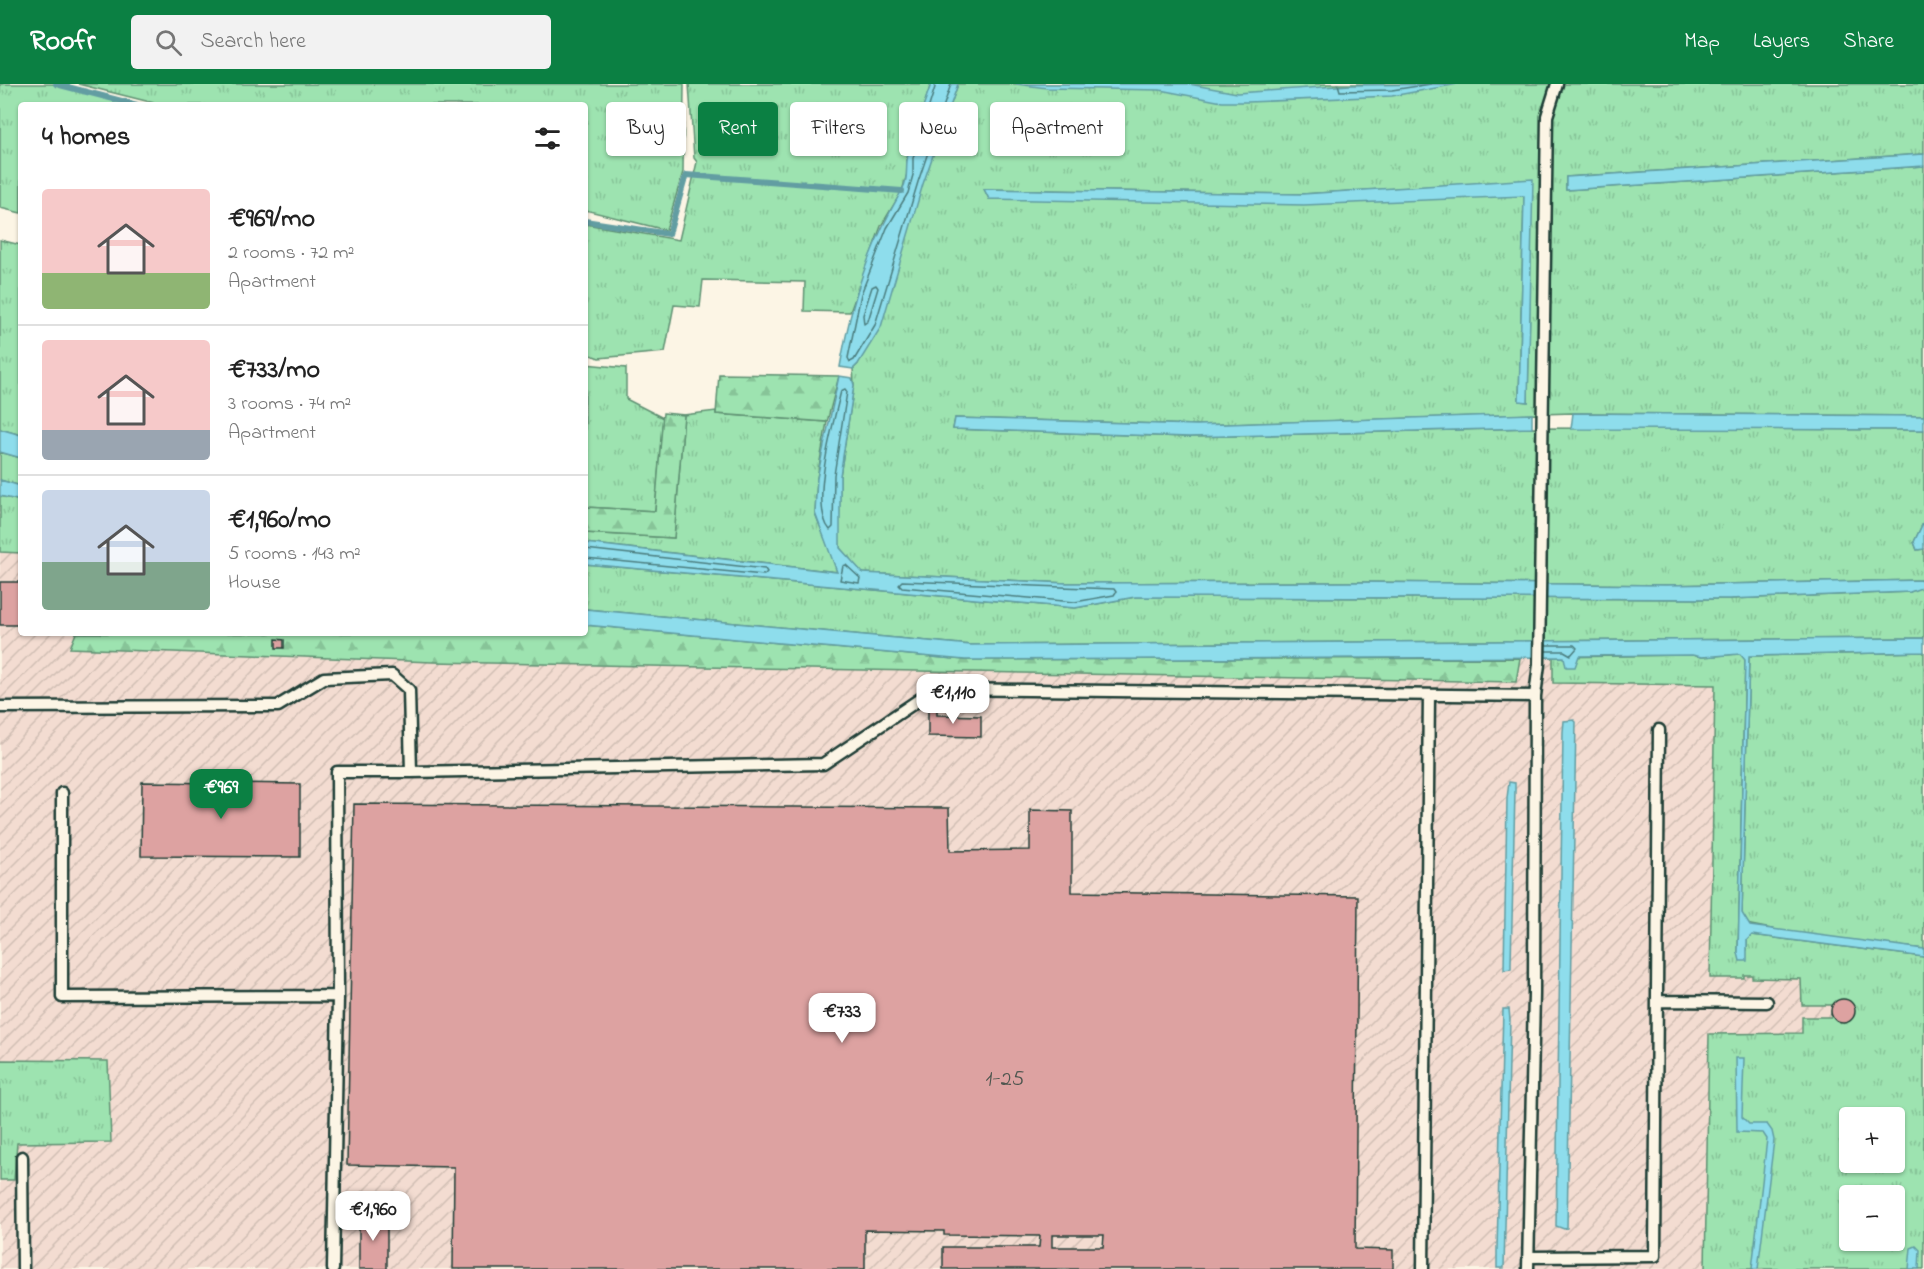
<!DOCTYPE html>
<meta charset="utf-8">
<style>
body{margin:0;font-family:"Indie Flower",sans-serif;background:#f2f2f2;color:#222;height:100vh;display:flex;flex-direction:column;font-size:22px;white-space:nowrap}
*{box-sizing:border-box;margin:0}
p{font-size:20px;color:#767676}
.icon{flex:none;width:33px;height:33px;fill:none;stroke:currentColor;stroke-width:2;stroke-linecap:round;stroke-linejoin:round}
.map{position:relative;flex:1;overflow:hidden}
.drawer{position:absolute;left:18px;top:18px;width:570px;height:534px;display:flex;flex-direction:column;background:#fff;border-radius:6px;box-shadow:0 2px 4px #0004}
.drawer>*{flex:none}
.top-card{position:absolute;left:606px;top:18px;width:570px;height:54px;display:flex;gap:12px}
.tools{position:absolute;left:1839px;top:1023px;display:grid;gap:12px}
.tools a{display:grid;place-items:center;width:66px;height:66px;border-radius:6px;background:#fff;box-shadow:0 2px 4px #0004;font-size:30px}
.price{position:absolute;translate:-50% -51px;padding:0 14px;border-radius:12px;background:#fff;color:#222;font-size:20px;line-height:39px;filter:drop-shadow(0 2px 3px #0008)}
.price::after{content:'';position:absolute;left:50%;top:36px;width:18px;height:14px;margin-left:-9px;background:inherit;clip-path:polygon(0 0,100% 0,50% 100%)}
.price.selected{background:#0b8043;color:#fff}
ul{padding:0;list-style:none}
li{display:flex;align-items:center;gap:18px;height:150px;padding:0 24px}
li+li{border-top:2px solid #e0e0e0}
li span{display:grid;place-items:center;flex:none;width:168px;height:120px;border-radius:6px;color:#555}
li>.icon{margin-inline-start:auto}
span .icon{width:72px;height:72px;fill:#fffc;stroke-width:1}
li b{font-size:26px}
h2{display:flex;justify-content:space-between;align-items:center;height:72px;padding:0 24px;font-size:26px}
.tag{padding:0 21px;border-radius:6px;background:#fff;box-shadow:0 2px 4px #0004;font-size:21px;line-height:54px}
.tag.selected{background:#0b8043;color:#fff}
header{display:flex;align-items:center;gap:36px;box-sizing:border-box;height:84px;padding:0 30px;background:#0b8043;color:#fff}
header strong{font-size:28px}
nav{display:flex;gap:33px;margin-inline-start:auto;font-size:21px}
.search{width:420px;height:54px;background:#f2f2f2;display:flex;align-items:center;gap:15px;box-sizing:border-box;padding:0 21px;border-radius:6px;color:#767676;font-size:22px}
.map>svg:first-child{display:block}
.industrial{fill:url(#industrial-furrows);fill-rule:evenodd}
.grass{fill:url(#grass-tufts);stroke:#5e9072;stroke-width:1.5;fill-rule:evenodd}
.forest{fill:url(#forest-firs);stroke:#5e9072;stroke-width:1.5}
.water{fill:#8eddec;stroke:#629da2;stroke-width:1.5}
.lines{fill:none;stroke-linecap:round;stroke-linejoin:round}
.shore{stroke:#4b7d7e;stroke-width:1.5}
.stream{stroke:#629da2;stroke-width:6}
.building{fill:#dda2a1;stroke:#1f3d34;stroke-width:1.5;fill-rule:evenodd}
.service-casing{stroke:#1f3d34;stroke-width:15}
.service{stroke:#fcf5e5;stroke-width:10}
.labels{text-anchor:middle;stroke-width:6;stroke-linejoin:round;paint-order:stroke}
.number-label{font-size:22px;fill:#4e564f}
</style>
<header>
<strong>Roofr</strong>
<div class="search"><svg class="icon" aria-label="search" viewBox="0 0 24 24"><circle cx="10" cy="10" r="6"/><path d="M15 15l6 6"/></svg>Search here</div>
<nav><a>Map</a><a>Layers</a><a>Share</a></nav>
</header>
<div class="map">
<svg width="1924" height="1185" viewBox="0 0 1924 1185">
<defs>
<pattern id="industrial-furrows" width="10" height="10" patternUnits="userSpaceOnUse" patternTransform="scale(1.5)"><rect width="10" height="10" fill="#f3dcd1"/><path d="M-1 1l2-2M0 10L10 0M9 11l2-2" fill="none" stroke="#d0beb4"/></pattern>
<pattern id="grass-tufts" width="24" height="20" patternUnits="userSpaceOnUse" patternTransform="scale(1.5)"><rect width="24" height="20" fill="#9de3b0"/><path d="M3 7l-1-3M5 7V3M7 7l1-3M15 17l-1-3M17 17v-4M19 17l1-3" fill="none" stroke="#87c498"/></pattern>
<pattern id="forest-firs" width="22" height="20" patternUnits="userSpaceOnUse" patternTransform="scale(1.5)"><rect width="22" height="20" fill="#9de3b0"/><path d="M5 1l3.5 6h-7zM16 11l3.5 6h-7z" fill="#87c498"/></pattern>
</defs>
<rect width="100%" height="100%" fill="#fcf5e5"/>
<filter id="ink" filterUnits="userSpaceOnUse"><feTurbulence type="fractalNoise" baseFrequency=".0167" numOctaves="2"/><feDisplacementMap in="SourceGraphic" scale="12" xChannelSelector="R" yChannelSelector="G"/><feConvolveMatrix kernelMatrix="1 2 1 2 8 2 1 2 1" color-interpolation-filters="sRGB"/></filter>
<g filter="url(#ink)">
<!-- industrial -->
<path class="industrial" d="M 0,412 L 21,417 L 21,549 L 585,549 L 585,541 L 965,576 L 988,536 L 1924,524 L 1924,1185 L 0,1185 ZM 1850,1034 L 1894,1034 L 1894,1078 L 1850,1078 ZM 1850,1112 L 1894,1112 L 1894,1156 L 1850,1156 Z"/>
<!-- grass -->
<path class="grass" d="M 0,0 L 58,0 L 138,21 L 21,21 L 21,129 L 0,124 Z
M 78,0 L 684,0 L 683,88 L 666,146 L 585,126 L 585,21 L 162,21 Z
M 689,0 L 931,0 L 907,73 L 907,90 L 902,107 L 881,142 L 850,228 L 804,227 L 805,198 L 703,196 L 700,223 L 674,221 L 665,268 L 599,274 L 585,269 L 585,140 L 679,156 L 697,78 L 694,74 Z
M 958,0 L 1924,0 L 1924,70 L 1566,93 L 1566,106 L 1924,82 L 1924,332 L 1573,329 L 1197,341 L 955,334 L 953,345 L 1189,353 L 1532,344 L 1924,346 L 1924,437 L 1914,458 L 1917,466 L 1924,465 L 1924,496 L 1666,501 L 1355,498 L 1067,499 L 862,489 L 840,464 L 839,453 L 840,392 L 854,301 L 853,285 L 858,280 ZM 1532,96 L 1528,318 L 1519,317 L 1524,112 L 989,115 L 984,105 L 1302,110 Z
M 0,156 L 21,161 L 21,351 L 0,345 Z
M 585,280 L 626,284 L 626,315 L 663,334 L 655,427 L 585,423 Z
M 716,327 L 716,330 L 827,338 L 817,394 L 815,429 L 838,488 L 585,459 L 585,449 L 674,454 L 684,331 Z
M 0,368 L 21,374 L 21,402 L 0,396 Z
M 0,412 L 21,417 L 21,469 L 0,468 Z
M 585,480 L 1075,524 L 1135,513 L 1729,515 L 1910,508 L 1919,504 L 1924,506 L 1924,554 L 971,561 L 585,525 Z
M 1924,568 L 1924,865 L 1797,850 L 1746,840 L 1742,830 L 1749,572 Z
M 1738,570 L 1743,571 L 1745,576 L 1738,869 L 1747,866 L 1747,856 L 1752,851 L 1924,873 L 1924,1185 L 1705,1185 L 1709,950 L 1802,949 L 1802,933 L 1831,933 L 1832,921 L 1802,921 L 1801,895 L 1752,894 L 1752,891 L 1744,891 L 1744,894 L 1710,894 L 1715,601 L 1553,599 L 1553,573 L 1692,571 L 1702,573 ZM 1850,1034 L 1894,1034 L 1894,1078 L 1850,1078 ZM 1850,1112 L 1894,1112 L 1894,1156 L 1850,1156 Z
M 0,976 L 108,977 L 111,1058 L 17,1059 L 14,1096 L 0,1096 Z"/>
<!-- forest -->
<path class="forest" d="M 719,290 L 839,292 L 827,338 L 716,330 Z
M 663,329 L 684,331 L 674,454 L 585,449 L 585,423 L 655,427 Z
M 585,541 L 965,576 L 1520,574 L 1516,598 L 432,578 L 70,564 L 76,549 L 585,549 Z"/>
<!-- water -->
<path class="water" d="M 931,0 L 958,0 L 923,100 L 881,243 L 858,280 L 853,285 L 840,283 C 852,214 867,167 902,106 C 909,95 905,82 908,70 C 914,47 923,23 931,0 Z
M 1016,0 L 1189,0 L 1237,9 L 1350,1 L 1458,0 L 1392,12 L 1248,18 L 1222,18 L 1160,6 L 1047,4 Z
M 1924,70 L 1924,82 L 1566,106 L 1566,93 Z
M 1533,95 L 1528,318 L 1519,317 L 1524,112 L 1304,121 L 989,115 L 984,105 L 1302,110 Z
M 839,292 L 852,294 L 854,301 L 840,392 L 840,464 L 863,489 L 1067,499 L 1355,498 L 1666,501 L 1924,496 L 1924,503 L 1910,508 L 1729,515 L 1135,513 L 1075,524 L 585,480 L 585,459 L 837,488 L 815,429 L 817,394 Z
M 1573,329 L 1924,332 L 1924,346 L 1571,345 Z
M 1532,330 L 1532,344 L 1189,353 L 953,345 L 955,334 L 1197,341 Z
M 0,345 L 21,351 L 21,374 L 0,368 Z
M 0,396 L 21,402 L 21,417 L 0,412 Z
M 1924,437 L 1924,465 L 1917,466 L 1914,458 Z
M 585,525 L 971,561 L 1924,554 L 1924,568 L 1749,572 L 1742,829 L 1750,842 L 1924,865 L 1924,873 L 1752,851 L 1747,856 L 1747,877 L 1740,877 L 1738,869 L 1745,576 L 1740,570 L 1702,573 L 1692,571 L 1579,572 L 1575,583 L 1566,583 L 1564,573 L 965,576 L 585,541 Z
M 1574,636 L 1576,638 L 1567,1144 L 1564,1145 L 1556,1142 L 1563,648 L 1564,637 Z
M 1509,698 L 1515,699 L 1515,707 L 1511,880 L 1511,885 L 1504,886 L 1507,714 Z
M 1503,925 L 1509,925 L 1510,936 L 1504,1184 L 1497,1184 L 1497,1165 Z
M 1736,974 L 1744,974 L 1742,1033 L 1749,1040 L 1767,1040 L 1772,1047 L 1774,1056 L 1758,1185 L 1752,1185 L 1767,1055 L 1763,1049 L 1737,1048 Z
M 1916,1162 L 1920,1166 L 1919,1185 L 1909,1185 L 1911,1164 Z"/>
<g class="lines">
<!-- shore -->
<path class="shore" d="M 936,0 L 913,74 L 913,91 L 908,109 L 887,144 L 861,210 L 848,274 L 850,278 L 854,276 L 875,241 L 918,98 L 951,0
M 1338,0 L 1340,7 L 1392,6 L 1431,0
M 876,201 L 878,204 L 868,237 L 864,240 L 863,231 L 872,203 Z
M 845,305 L 847,308 L 834,391 L 833,443 L 830,446 C 809,422 834,337 841,307 Z
M 585,465 L 765,485 L 767,488 L 764,491 L 585,474
M 846,481 L 860,494 L 859,499 L 840,496 L 843,482 Z
M 902,497 L 1114,505 L 1116,508 L 1114,511 L 1075,518 L 902,503 L 899,500 Z
M 1546,567 L 1564,567 L 1571,571 L 1577,564 L 1574,561 L 1546,561"/>
<!-- stream -->
<path class="stream" d="M 56,0 L 137,21
M 585,137 L 669,150 L 686,91 L 902,107"/>
</g>
<!-- building -->
<path class="building" d="M 0,498 L 21,498 L 21,541 L 0,541 Z
M 276,555 L 284,556 L 284,564 L 276,564 Z
M 928,624 L 937,624 L 937,631 L 981,632 L 981,653 L 928,652 Z
M 142,698 L 300,700 L 300,773 L 141,772 Z
M 354,720 L 949,724 L 950,767 L 1030,766 L 1030,726 L 1072,727 L 1072,808 L 1358,812 L 1355,1165 L 1393,1166 L 1393,1185 L 943,1185 L 943,1163 L 1039,1163 L 1040,1152 L 944,1151 L 944,1147 L 865,1146 L 865,1185 L 453,1185 L 454,1083 L 347,1081 ZM 1052,1151 L 1104,1151 L 1103,1163 L 1052,1163 Z
M1831 927a12 12 0 1 1 24 0a12 12 0 1 1-24 0Z
M 359,1130 L 387,1131 L 387,1185 L 359,1185 Z"/>
<g class="lines">
<defs>
<path id="service" d="M 0,623 L 278,622 L 324,594 L 392,591 L 409,606 L 411,688 L 337,688 L 338,912 L 333,1185
M 411,688 L 823,680 L 935,605 L 1535,612
M 62,709 L 62,913 L 338,912
M 1657,917 L 1767,918
M 22,1073 L 23,1185
M 1529,1173 L 1655,1172 L 1659,646
M 1423,1185 L 1429,611
M 1528,1185 L 1534,910 L 1535,612 L 1539,580 L 1547,32 L 1557,0"/>
</defs>
<!-- service casing -->
<use href="#service" class="service-casing"/>
<!-- service -->
<use href="#service" class="service"/>
</g>
</g>
<g class="labels">
<!-- number labels -->
<g class="number-label">
<text x="1005" y="1001">1-25</text>
</g>
</g>
</svg>
<div class="tools">
<a>+</a>
<a>−</a>
</div>
<b class="price" style="left:953px;top:641px">€1,110</b>
<b class="price selected" style="left:221px;top:736px">€969</b>
<b class="price" style="left:842px;top:960px">€733</b>
<b class="price" style="left:373px;top:1158px">€1,960</b>
<div class="top-card">
<a class="tag">Buy</a>
<a class="tag selected">Rent</a>
<a class="tag">Filters</a>
<a class="tag">New</a>
<a class="tag">Apartment</a>
</div>
<section class="drawer">
<h2>4 homes<svg class="icon" aria-label="filters" viewBox="0 0 24 24"><path d="M4 7h16M4 17h16"/><circle cx="9" cy="7" r="2"/><circle cx="15" cy="17" r="2"/></svg></h2>
<ul>
<li><span style="background:linear-gradient(#f6c9c9 70%,#8fb573 0)"><svg class="icon" aria-label="home" viewBox="0 0 24 24"><path d="M3 11l9-7 9 7M6 9v11h12V9"/></svg></span><div><b>€969/mo</b><p>2 rooms · 72 m²</p><p>Apartment</p></div></li>
<li><span style="background:linear-gradient(#f6c9c9 75%,#9aa5b1 0)"><svg class="icon" aria-label="home" viewBox="0 0 24 24"><path d="M3 11l9-7 9 7M6 9v11h12V9"/></svg></span><div><b>€733/mo</b><p>3 rooms · 74 m²</p><p>Apartment</p></div></li>
<li><span style="background:linear-gradient(#c9d6e8 60%,#7fa58c 0)"><svg class="icon" aria-label="home" viewBox="0 0 24 24"><path d="M3 11l9-7 9 7M6 9v11h12V9"/></svg></span><div><b>€1,960/mo</b><p>5 rooms · 143 m²</p><p>House</p></div></li>
</ul>
</section>
</div>
